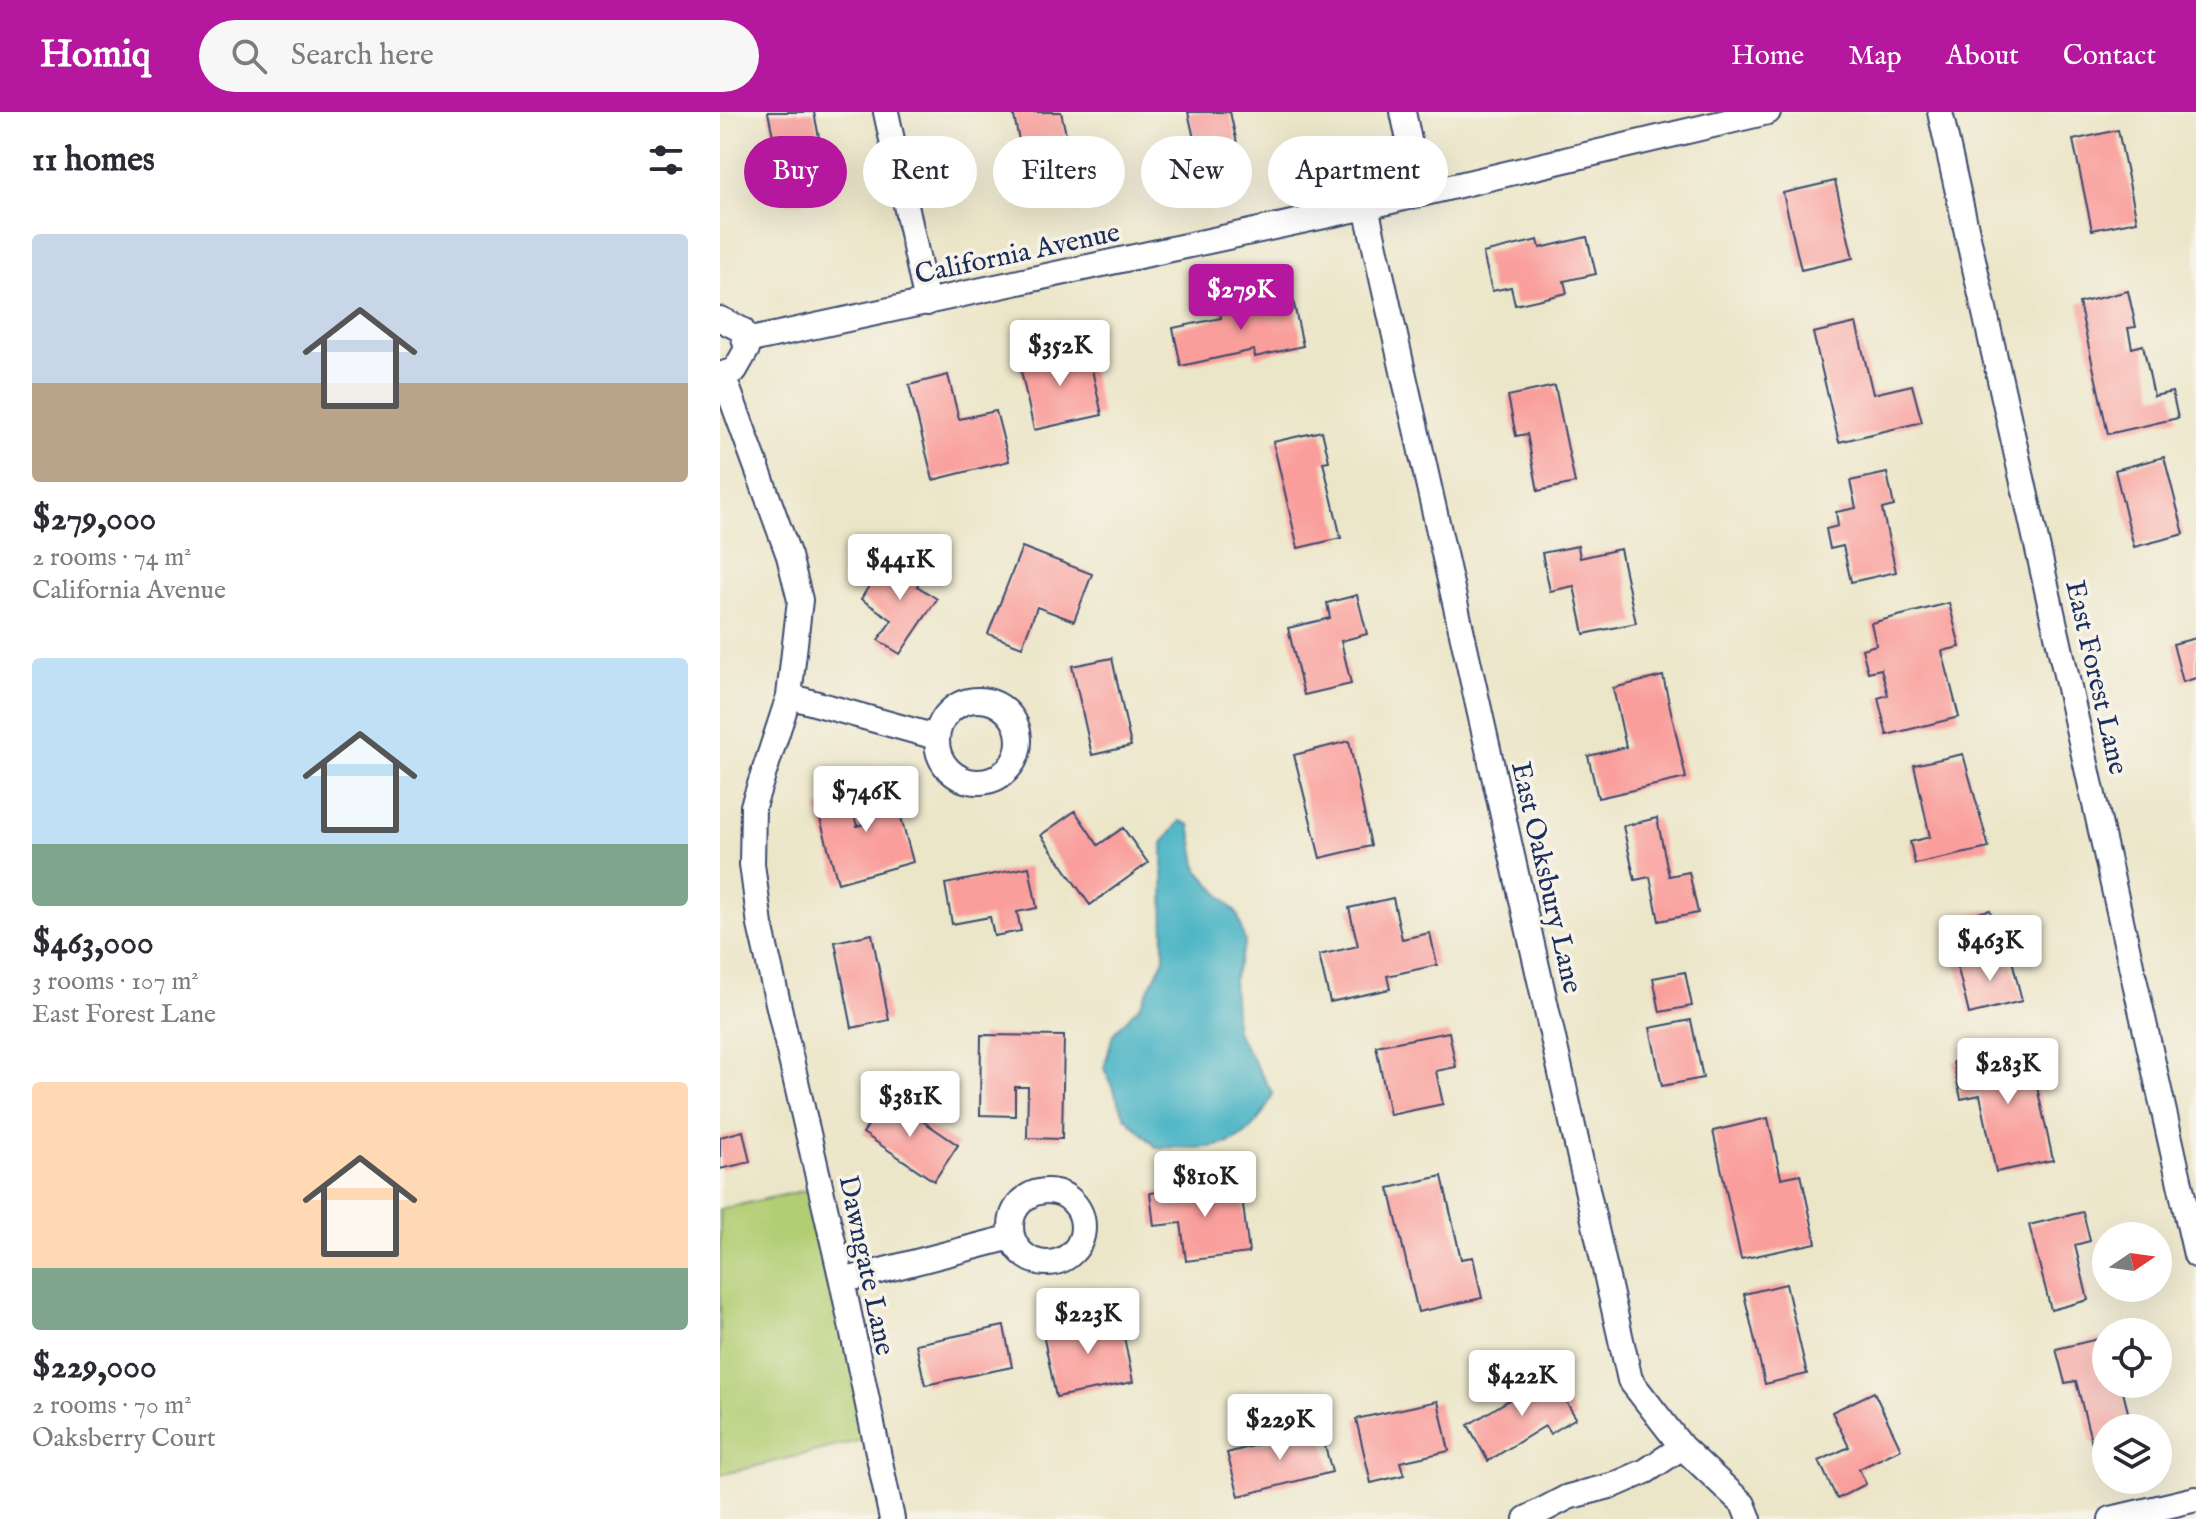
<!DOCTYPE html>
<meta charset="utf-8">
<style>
body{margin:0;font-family:"IM FELL English",serif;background:#f7f7f7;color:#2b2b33;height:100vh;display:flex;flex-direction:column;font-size:30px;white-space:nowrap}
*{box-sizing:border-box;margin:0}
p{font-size:26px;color:#7c7c81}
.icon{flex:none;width:44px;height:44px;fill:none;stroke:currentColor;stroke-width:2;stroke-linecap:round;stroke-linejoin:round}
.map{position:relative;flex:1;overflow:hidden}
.drawer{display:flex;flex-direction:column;background:#fff;width:720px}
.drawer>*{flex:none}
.top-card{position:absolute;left:24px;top:24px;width:760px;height:72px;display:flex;gap:16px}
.needle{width:52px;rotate:77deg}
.controls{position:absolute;left:1372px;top:1110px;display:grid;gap:16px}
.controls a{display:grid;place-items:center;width:80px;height:80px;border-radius:50%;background:#fff;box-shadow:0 8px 32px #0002;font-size:40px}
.price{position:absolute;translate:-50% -68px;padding:0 18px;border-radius:8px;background:#fff;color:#222;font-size:26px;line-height:52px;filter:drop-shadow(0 2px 4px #0008)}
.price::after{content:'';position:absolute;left:50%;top:48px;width:24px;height:18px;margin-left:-12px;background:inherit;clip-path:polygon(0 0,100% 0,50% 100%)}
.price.active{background:#b5179e;color:#fff}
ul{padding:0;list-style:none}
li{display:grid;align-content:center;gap:16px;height:424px;padding:0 32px}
li span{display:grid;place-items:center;height:248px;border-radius:8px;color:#555}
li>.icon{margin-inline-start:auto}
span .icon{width:144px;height:144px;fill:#fffc;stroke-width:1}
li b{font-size:34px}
h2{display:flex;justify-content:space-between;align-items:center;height:96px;padding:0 32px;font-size:34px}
.tag{padding:0 28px;border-radius:36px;background:#fff;box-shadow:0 8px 32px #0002;font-size:28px;line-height:72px}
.tag.active{background:#b5179e;color:#fff}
header{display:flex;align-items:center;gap:48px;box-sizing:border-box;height:112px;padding:0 40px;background:#b5179e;color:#fff}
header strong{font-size:38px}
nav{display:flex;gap:44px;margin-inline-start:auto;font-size:28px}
.search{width:560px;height:72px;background:#f7f7f7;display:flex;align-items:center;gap:20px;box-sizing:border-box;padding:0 28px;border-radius:44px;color:#7c7c81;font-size:30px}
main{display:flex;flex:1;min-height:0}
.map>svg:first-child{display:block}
.green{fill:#b2ce75;stroke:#667e6a;stroke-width:2}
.water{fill:#48b4c5;stroke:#327292;stroke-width:2}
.building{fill:#f99e9b}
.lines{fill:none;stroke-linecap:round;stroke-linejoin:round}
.street-casing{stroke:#3a4a6e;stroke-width:28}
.street{stroke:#fff;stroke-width:24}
.labels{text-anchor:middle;stroke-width:7;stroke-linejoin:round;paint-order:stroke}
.street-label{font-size:28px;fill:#1b2f5e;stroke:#f7f3e8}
</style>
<header>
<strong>Homiq</strong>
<div class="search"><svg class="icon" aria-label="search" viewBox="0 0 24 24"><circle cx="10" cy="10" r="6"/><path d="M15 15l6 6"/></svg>Search here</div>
<nav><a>Home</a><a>Map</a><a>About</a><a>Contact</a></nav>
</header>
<main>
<section class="drawer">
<h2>11 homes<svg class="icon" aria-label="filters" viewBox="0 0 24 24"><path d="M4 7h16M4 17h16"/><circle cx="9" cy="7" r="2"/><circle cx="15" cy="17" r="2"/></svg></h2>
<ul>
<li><span style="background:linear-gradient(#c9d6e8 60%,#b9a48a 0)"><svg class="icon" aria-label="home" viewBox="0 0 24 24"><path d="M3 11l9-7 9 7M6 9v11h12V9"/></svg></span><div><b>$279,000</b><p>2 rooms · 74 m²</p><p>California Avenue</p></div></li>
<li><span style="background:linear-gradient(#bfe0f5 75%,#7fa58c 0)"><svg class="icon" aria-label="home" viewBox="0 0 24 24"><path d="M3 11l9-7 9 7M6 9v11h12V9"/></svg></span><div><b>$463,000</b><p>3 rooms · 107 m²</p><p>East Forest Lane</p></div></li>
<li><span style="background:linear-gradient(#ffd9b3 75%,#7fa58c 0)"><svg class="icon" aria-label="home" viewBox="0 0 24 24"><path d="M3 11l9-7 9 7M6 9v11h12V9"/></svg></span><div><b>$229,000</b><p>2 rooms · 70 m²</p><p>Oaksberry Court</p></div></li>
</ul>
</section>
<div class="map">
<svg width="1476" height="1407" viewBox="0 0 1476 1407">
<rect width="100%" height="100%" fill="#f7f3e8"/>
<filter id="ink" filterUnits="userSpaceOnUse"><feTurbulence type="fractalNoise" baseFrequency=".0125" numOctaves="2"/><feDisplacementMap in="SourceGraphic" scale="16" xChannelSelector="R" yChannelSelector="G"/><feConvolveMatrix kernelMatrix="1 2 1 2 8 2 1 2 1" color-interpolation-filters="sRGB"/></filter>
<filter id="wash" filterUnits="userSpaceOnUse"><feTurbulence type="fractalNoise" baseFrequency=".006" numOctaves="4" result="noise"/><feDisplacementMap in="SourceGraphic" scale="32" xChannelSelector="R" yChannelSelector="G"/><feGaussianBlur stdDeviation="1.8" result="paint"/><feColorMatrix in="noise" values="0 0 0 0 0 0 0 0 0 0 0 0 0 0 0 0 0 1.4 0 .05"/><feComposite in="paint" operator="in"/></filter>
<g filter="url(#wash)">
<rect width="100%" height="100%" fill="#ece6c9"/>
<!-- green -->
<path class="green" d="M 101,1075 L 154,1325 L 0,1363 L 0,1097 Z"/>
<!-- water -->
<path class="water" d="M 460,709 L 470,713 L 478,758 L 518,803 L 525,831 L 513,868 L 516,919 L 553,982 C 525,1043 495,1036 436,1035 L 405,1005 L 384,956 L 393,922 L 421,892 L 444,847 L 443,731 Z"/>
<g id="blocks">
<!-- building -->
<path class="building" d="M 48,0 L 94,0 L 105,56 L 98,58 L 104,85 L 67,92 Z
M 293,0 L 341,0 L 350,40 L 378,34 L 384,63 L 348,71 L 346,62 L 308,70 Z
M 468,0 L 510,0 L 519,40 L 479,49 Z
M 1398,18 L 1417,109 L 1372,118 L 1353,28 Z
M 1115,69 L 1133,146 L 1081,158 L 1063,81 Z
M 867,125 L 876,162 L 844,169 L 847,181 L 795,193 L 791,175 L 772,179 L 763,141 L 818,128 L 820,136 Z
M 1408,179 L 1416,215 L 1408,216 L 1412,236 L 1423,233 L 1434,284 L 1452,280 L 1458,306 L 1388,322 L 1359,191 Z
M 572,183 L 583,234 L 535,245 L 534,238 L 461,254 L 453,216 L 501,206 L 500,199 Z
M 1136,211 L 1153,282 L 1192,273 L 1202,310 L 1119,330 L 1093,221 Z
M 367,235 L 382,303 L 314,318 L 299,250 Z
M 228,263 L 239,307 L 276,299 L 289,349 L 213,368 L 189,273 Z
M 835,274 L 855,371 L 818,379 L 807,322 L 796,324 L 788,284 Z
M 602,319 L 609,349 L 603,350 L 621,426 L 578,436 L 553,330 Z
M 1444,345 L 1464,422 L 1414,435 L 1395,358 Z
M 1167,361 L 1174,394 L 1162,397 L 1176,460 L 1131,470 L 1123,434 L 1110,437 L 1106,417 L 1118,414 L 1116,400 L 1136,396 L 1130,369 Z
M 858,434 L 860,446 L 900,437 L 916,511 L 864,522 L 854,474 L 830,479 L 822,441 Z
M 302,435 L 372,462 L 354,509 L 317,495 L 302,535 L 268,522 Z
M 184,445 L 206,460 L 197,474 L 217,487 L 180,542 L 158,528 L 172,508 L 141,487 L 162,453 L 174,461 Z
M 637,483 L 647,522 L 621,529 L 631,572 L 584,583 L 568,516 L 610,506 L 607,491 Z
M 1229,491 L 1240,535 L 1222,539 L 1239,605 L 1167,623 L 1158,586 L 1168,583 L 1161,557 L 1148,560 L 1142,537 L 1156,533 L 1151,511 Z
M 1476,526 L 1476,566 L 1463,570 L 1453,532 Z
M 392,546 L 411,634 L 372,643 L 352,554 Z
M 943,564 L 966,666 L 878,686 L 868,644 L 906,635 L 893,576 Z
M 629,629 L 651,734 L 600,746 L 574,643 Z
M 1243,642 L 1269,736 L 1195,752 L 1190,730 L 1210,725 L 1194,653 Z
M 170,664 L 193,750 L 118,771 L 97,696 L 129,687 L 137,714 L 151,710 L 141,672 Z
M 355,699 L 378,733 L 403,716 L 428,751 L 370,793 L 321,723 Z
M 937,706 L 949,764 L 969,760 L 978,801 L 939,809 L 930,765 L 915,768 L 903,714 Z
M 309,755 L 317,796 L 297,800 L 301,819 L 274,824 L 270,805 L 232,812 L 225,772 Z
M 673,786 L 682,827 L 710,821 L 717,853 L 667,864 L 670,877 L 610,890 L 599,843 L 638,834 L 629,796 Z
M 1270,798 L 1280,835 L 1238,845 L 1229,808 Z
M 152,822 L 169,908 L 132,916 L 115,830 Z
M 1290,840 L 1302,889 L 1249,902 L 1237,853 Z
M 965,860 L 972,894 L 940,900 L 933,866 Z
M 971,908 L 983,966 L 942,974 L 930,916 Z
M 729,920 L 736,955 L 716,959 L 723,992 L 670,1003 L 656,934 Z
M 261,923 L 344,924 L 342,1027 L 307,1026 L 308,975 L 295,975 L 295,1004 L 260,1003 Z
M 1308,934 L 1333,1048 L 1276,1060 L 1260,983 L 1241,987 L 1233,950 Z
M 167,985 L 238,1033 L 214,1069 L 143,1021 Z
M 1048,1006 L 1061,1066 L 1081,1062 L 1096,1131 L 1021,1147 L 993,1019 Z
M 23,1019 L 30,1050 L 0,1057 L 0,1025 Z
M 722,1064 L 741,1147 L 753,1145 L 762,1186 L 698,1200 L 669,1076 Z
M 520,1069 L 529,1141 L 466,1149 L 461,1111 L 434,1114 L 430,1081 Z
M 1363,1100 L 1370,1129 L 1355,1133 L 1368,1188 L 1331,1198 L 1309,1113 Z
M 1066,1172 L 1087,1262 L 1045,1272 L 1024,1182 Z
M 399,1200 L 413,1270 L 336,1285 L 322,1217 L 357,1210 L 360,1229 L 371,1227 L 367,1206 Z
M 284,1214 L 292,1255 L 205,1273 L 196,1232 Z
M 1386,1225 L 1386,1272 L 1401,1272 L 1412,1316 L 1386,1316 L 1386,1328 L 1372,1332 L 1356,1269 L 1345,1271 L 1336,1237 Z
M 830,1263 L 856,1306 L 830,1322 L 825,1314 L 768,1349 L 748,1313 Z
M 1154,1280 L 1181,1337 L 1139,1357 L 1146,1372 L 1117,1387 L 1099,1349 L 1129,1335 L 1112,1300 Z
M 718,1289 L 729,1339 L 680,1350 L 684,1363 L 651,1371 L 636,1307 Z
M 600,1316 L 612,1360 L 519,1384 L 507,1341 Z"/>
</g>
</g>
<g filter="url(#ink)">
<use href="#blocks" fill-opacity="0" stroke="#3a4a6e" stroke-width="2"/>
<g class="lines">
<defs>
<path id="street" d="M 166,0 L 207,191
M 683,0 L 700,80
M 1220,0 L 1476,1143
M 646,95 L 910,1268 L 962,1335 L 1023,1392 L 1029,1407
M 0,207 L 22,218 L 27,237 L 15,258 L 0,263
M 26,229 L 646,95 L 1048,0
M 3,263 L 69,444 L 80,488 L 69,584 L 33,694 L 32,752 L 40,813 L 122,1169 L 172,1407
M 69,584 L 216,625
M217 629a41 41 0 1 1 82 0a41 41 0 1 1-82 0Z
M291 1115a36 36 0 1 1 72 0a36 36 0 1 1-72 0Z
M 122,1169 L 292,1125
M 806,1407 L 848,1385 L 894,1373 L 926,1359 L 962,1335
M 1391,1407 L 1476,1387"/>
</defs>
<!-- street casing -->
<use href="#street" class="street-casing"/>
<!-- street -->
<use href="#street" class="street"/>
</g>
</g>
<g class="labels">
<!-- street labels -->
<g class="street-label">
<text transform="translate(297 140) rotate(-12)" y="10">California Avenue</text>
<text transform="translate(1378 565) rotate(77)" y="10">East Forest Lane</text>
<text transform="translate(828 765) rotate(77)" y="10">East Oaksbury Lane</text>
<text transform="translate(148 1153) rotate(78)" y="10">Dawngate Lane</text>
</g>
</g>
</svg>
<div class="controls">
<a><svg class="needle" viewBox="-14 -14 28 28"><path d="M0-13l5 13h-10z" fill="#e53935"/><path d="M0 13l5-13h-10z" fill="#7c7c81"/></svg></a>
<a><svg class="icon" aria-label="locate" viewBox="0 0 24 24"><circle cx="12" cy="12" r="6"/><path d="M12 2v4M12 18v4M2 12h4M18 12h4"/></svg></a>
<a><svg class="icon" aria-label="layers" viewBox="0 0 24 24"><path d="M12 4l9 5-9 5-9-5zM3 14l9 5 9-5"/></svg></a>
</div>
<b class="price active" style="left:521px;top:220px">$279K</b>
<b class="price" style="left:340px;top:276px">$352K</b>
<b class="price" style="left:180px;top:490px">$441K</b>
<b class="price" style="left:146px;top:722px">$746K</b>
<b class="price" style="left:1270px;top:871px">$463K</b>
<b class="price" style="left:1288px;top:994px">$283K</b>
<b class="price" style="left:190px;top:1027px">$381K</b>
<b class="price" style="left:485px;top:1107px">$810K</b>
<b class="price" style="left:368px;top:1244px">$223K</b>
<b class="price" style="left:802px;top:1306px">$422K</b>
<b class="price" style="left:560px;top:1350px">$229K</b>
<div class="top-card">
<a class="tag active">Buy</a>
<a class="tag">Rent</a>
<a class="tag">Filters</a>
<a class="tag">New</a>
<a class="tag">Apartment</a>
</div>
</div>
</main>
